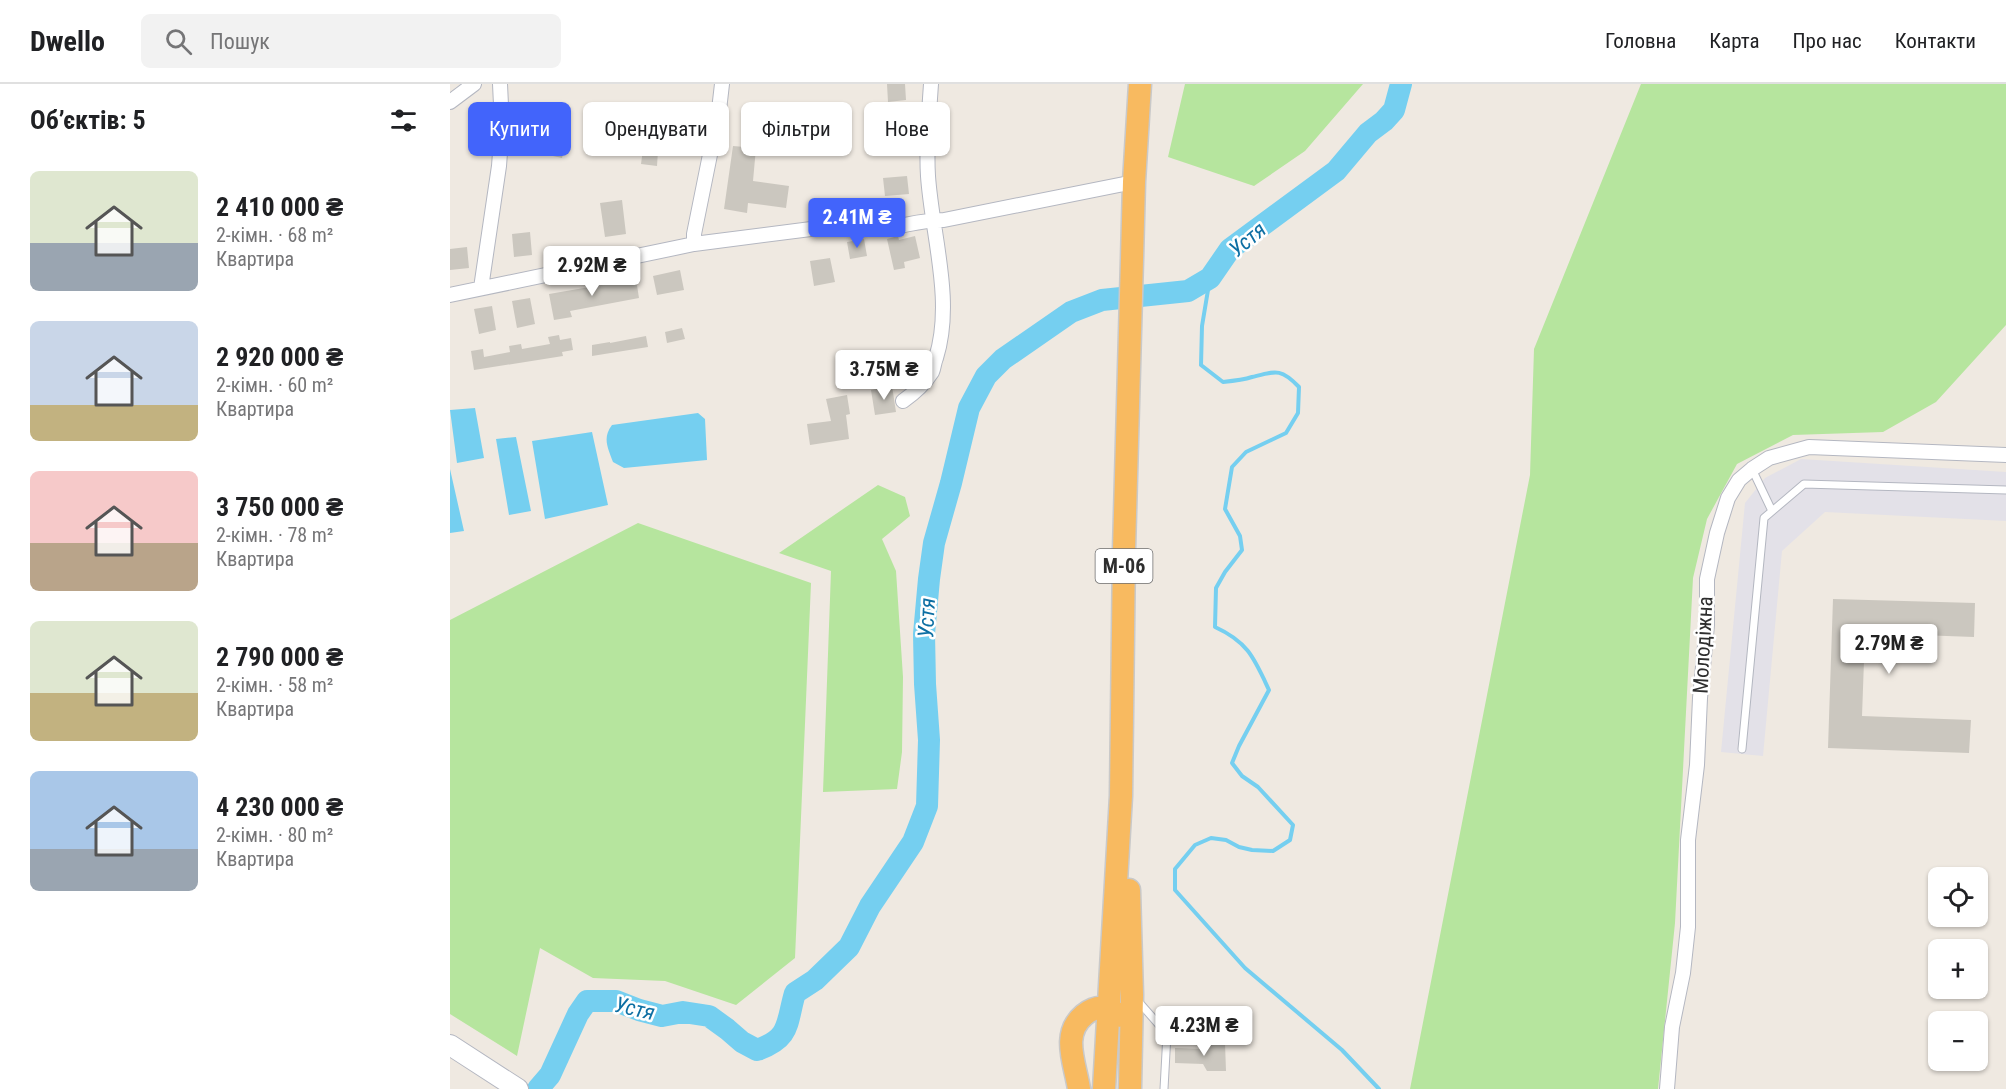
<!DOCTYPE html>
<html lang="uk">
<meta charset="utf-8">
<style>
body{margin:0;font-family:"Roboto Condensed",sans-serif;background:#f2f2f2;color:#202124;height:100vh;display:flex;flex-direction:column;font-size:22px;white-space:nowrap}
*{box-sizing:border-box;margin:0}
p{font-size:20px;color:#757577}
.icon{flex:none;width:33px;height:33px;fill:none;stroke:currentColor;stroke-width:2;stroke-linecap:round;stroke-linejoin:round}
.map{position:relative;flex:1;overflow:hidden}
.side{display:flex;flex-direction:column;background:#fff;width:450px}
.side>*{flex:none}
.banner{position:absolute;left:18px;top:18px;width:570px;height:54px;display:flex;gap:12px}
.tools{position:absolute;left:1478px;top:783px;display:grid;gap:12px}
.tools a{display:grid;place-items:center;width:60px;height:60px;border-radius:9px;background:#fff;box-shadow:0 2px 4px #0004;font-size:30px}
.price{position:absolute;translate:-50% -51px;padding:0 14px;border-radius:6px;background:#fff;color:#222;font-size:20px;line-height:39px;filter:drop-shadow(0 2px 3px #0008)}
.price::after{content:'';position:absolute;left:50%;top:36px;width:18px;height:14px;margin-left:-9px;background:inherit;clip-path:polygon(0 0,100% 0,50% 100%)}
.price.current{background:#4264fb;color:#fff}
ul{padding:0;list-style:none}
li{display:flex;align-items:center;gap:18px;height:150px;padding:0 30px}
li span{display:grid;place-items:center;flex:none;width:168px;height:120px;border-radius:9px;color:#555}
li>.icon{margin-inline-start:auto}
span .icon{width:72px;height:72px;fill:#fffc;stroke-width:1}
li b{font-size:26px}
h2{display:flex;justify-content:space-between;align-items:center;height:72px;padding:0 30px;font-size:26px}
.tag{padding:0 21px;border-radius:9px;background:#fff;box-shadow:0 2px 4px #0004;font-size:21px;line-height:54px}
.tag.current{background:#4264fb;color:#fff}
header{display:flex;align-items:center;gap:36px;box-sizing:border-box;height:84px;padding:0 30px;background:#fff;border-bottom:2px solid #e0e0e0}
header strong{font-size:28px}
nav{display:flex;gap:33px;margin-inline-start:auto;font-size:21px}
.search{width:420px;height:54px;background:#f2f2f2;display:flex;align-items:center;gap:15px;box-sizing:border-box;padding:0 21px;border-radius:9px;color:#757577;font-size:22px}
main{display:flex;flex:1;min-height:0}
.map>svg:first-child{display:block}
.industrial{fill:#e3e1e8}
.green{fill:#b6e59e}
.water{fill:#75cff0}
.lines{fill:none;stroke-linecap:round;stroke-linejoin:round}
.stream{stroke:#75cff0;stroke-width:4}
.river{stroke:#75cff0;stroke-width:22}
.building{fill:#cbc7bf}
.service-casing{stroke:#b4b7c1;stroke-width:9}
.minor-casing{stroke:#b4b7c1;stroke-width:16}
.secondary-casing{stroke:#b4b7c1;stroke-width:22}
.trunk-casing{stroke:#c9c9c9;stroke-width:25}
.service{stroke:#fff;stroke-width:7}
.minor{stroke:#fff;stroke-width:14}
.secondary{stroke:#fff;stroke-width:20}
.trunk{stroke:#f8ba60;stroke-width:22}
.labels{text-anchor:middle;stroke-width:5;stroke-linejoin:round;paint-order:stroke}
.shield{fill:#fff;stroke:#6d6d6d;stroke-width:1.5}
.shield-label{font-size:20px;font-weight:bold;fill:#2e2e2e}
.street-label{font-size:21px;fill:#2e2e2e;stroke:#fff}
.water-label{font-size:22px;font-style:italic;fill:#0d6fa3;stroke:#fff}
</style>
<header>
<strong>Dwello</strong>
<div class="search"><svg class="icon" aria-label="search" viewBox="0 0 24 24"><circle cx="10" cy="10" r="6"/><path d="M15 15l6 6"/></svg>Пошук</div>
<nav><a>Головна</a><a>Карта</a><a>Про нас</a><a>Контакти</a></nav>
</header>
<main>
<section class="side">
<h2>Об’єктів: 5<svg class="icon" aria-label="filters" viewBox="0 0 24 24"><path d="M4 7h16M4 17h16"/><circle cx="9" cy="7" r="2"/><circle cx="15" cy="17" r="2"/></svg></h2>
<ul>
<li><span style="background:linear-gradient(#dfe7d0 60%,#9aa5b1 0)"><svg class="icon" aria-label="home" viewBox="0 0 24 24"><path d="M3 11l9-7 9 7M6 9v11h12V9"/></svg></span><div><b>2 410 000 ₴</b><p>2-кімн. · 68 m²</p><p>Квартира</p></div></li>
<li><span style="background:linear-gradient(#c9d6e8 70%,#c2b280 0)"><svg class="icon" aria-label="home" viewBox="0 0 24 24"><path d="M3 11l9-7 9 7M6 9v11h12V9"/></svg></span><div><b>2 920 000 ₴</b><p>2-кімн. · 60 m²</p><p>Квартира</p></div></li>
<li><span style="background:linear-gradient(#f6c9c9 60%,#b9a48a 0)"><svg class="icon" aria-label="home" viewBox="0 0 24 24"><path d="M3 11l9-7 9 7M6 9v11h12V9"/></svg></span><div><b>3 750 000 ₴</b><p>2-кімн. · 78 m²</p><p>Квартира</p></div></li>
<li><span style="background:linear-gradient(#dfe7d0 60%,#c2b280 0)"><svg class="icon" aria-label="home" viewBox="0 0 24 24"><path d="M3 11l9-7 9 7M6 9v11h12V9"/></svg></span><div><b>2 790 000 ₴</b><p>2-кімн. · 58 m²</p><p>Квартира</p></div></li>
<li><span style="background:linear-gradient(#a9c7e8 65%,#9aa5b1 0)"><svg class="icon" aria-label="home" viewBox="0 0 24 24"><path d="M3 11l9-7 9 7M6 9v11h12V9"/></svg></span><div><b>4 230 000 ₴</b><p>2-кімн. · 80 m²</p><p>Квартира</p></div></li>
</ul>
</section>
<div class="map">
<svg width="1556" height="1005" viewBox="0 0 1556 1005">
<rect width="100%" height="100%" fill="#efe9e1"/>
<!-- industrial -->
<path class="industrial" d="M 1351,375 L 1556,388 L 1556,437 L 1375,428 L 1332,467 L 1313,672 L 1271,668 L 1295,419 L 1315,394 Z"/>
<!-- green -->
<path class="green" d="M 735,0 L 913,0 L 855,67 L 804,102 L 718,73 Z
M 1191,0 L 1556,0 L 1556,241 L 1486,318 L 1433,348 L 1343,351 L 1287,380 L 1257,435 L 1243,494 L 1225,839 L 1208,1005 L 960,1005 L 1080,391 L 1084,265 Z
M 428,401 L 455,413 L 460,432 L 432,455 L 446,487 L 453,593 L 452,668 L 447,705 L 373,708 L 381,487 L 329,469 Z
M 188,439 L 361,499 L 345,874 L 286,921 L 215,897 L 143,894 L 90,864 L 67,972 L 0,930 L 0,536 Z"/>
<!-- water -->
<path class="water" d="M 25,324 L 34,374 L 7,379 L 0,326 Z
M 248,329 L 255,335 L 257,376 L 174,384 L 163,378 C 158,364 152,354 162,341 Z
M 142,348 L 158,421 L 95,435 L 82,357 Z
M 66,353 L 81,427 L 59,431 L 46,355 Z
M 0,385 L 14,447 L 0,449 Z"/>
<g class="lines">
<!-- stream -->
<path class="stream" d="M 760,194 L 752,242 L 751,281 L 773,298 C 783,297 793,296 802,293 C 826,287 831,284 849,303 L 848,329 L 836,349 L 796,368 L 782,383 L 775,425 L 790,452 L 792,466 L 775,488 L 766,504 L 765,543 C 798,558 804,574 819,606 L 789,662 L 782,679 L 792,692 L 808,703 L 843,741 L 840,756 L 823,767 L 802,766 L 789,763 L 776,756 L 761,754 L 745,761 L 725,785 L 725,806 L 795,884 L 892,966 L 929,1005"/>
<!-- river -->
<path class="river" d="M 88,1005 L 100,991 L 128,930 L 137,917 L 166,917 L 189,926 L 212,932 L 233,928 L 259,932 L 277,945 L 292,958 L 307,966 C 341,954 336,940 345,909 L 365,896 L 399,863 L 420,822 L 463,758 L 477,722 L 479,656 L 475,600 L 474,550 L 479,495 L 484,459 L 501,399 L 519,324 L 536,292 L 553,275 L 621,228 L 652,216 L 738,207 L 760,194 L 780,165 L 886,87 L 918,49 L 934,37 L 944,26 L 951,0"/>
</g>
<!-- building -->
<path class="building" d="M 437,0 L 455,0 L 456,16 L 438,18 Z
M 223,22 L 246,26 L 243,45 L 220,41 Z
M 318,25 L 336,27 L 334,49 L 315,47 Z
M 92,42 L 118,48 L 112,74 L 85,68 Z
M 283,62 L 306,64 L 303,97 L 339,102 L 336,124 L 298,119 L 297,129 L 274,125 Z
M 193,65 L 208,67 L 207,82 L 191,80 Z
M 457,92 L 459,110 L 435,112 L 433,94 Z
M 172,116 L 176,150 L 155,153 L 150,119 Z
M 80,148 L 82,171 L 64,173 L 62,150 Z
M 448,152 L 449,156 L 465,152 L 470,174 L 454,178 L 455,184 L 444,186 L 437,155 Z
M 414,155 L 417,172 L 400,175 L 397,158 Z
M 17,163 L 19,184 L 0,186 L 0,165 Z
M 380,174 L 385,198 L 364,202 L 360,177 Z
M 230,186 L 234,206 L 207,211 L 203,192 Z
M 186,195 L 189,214 L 120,227 L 122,233 L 104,236 L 99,210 Z
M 80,214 L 85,240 L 67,244 L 62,217 Z
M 42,222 L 46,246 L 29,250 L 24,225 Z
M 232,244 L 235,255 L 217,259 L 215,248 Z
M 109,251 L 110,256 L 121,254 L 123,266 L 112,268 L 113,272 L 24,286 L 21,267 L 33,265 L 34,273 L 60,268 L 59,262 L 71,260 L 72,265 L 100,260 L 98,253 Z
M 196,252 L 198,263 L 142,272 L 142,261 L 160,258 L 160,259 Z
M 442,302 L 446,328 L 425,331 L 421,306 Z
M 397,311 L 400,330 L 396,331 L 399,355 L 360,361 L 357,340 L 381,337 L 376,315 Z
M 1383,515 L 1525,519 L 1524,553 L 1415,549 L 1412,632 L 1521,636 L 1519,669 L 1378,664 Z
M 760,958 L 775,959 L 776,987 L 757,987 L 753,980 L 725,979 L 725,964 L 754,965 Z"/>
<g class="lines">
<defs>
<path id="service" d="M 1302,385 L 1322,427
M 1292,665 L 1314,434 L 1354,400 L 1556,406
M 688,917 L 717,950 L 714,1005"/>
<path id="minor" d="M 0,18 L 24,0
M 244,160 L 244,150 L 269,26 L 272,0
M 31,204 L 49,82 L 52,42 L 50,0
M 0,211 L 244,160 L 400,140 C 412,143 424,146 437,144 C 458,141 472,136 494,136 L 684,98
M 453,317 C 463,310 475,299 482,288 C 484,284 484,278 486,274 C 504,217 482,151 478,92 C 476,62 479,30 481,0
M 1217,1005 L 1222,943 L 1233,889 L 1238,843 L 1238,756 L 1247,681 L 1250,614 L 1257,541 L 1257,495 L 1267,449 L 1278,414 L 1289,396 L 1302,385 L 1319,374 L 1359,363 L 1556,371"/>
<path id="secondary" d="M 0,961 L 68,1005"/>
<path id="trunk" d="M 679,806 L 682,911 L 680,1005
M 629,1005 C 625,979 611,950 634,931 C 649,919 657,924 672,932
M 654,1005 L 671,712 L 674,466 L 682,175 L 684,98 L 690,0"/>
</defs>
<!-- service casing -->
<use href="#service" class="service-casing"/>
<!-- minor casing -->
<use href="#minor" class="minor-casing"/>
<!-- secondary casing -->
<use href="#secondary" class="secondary-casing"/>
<!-- trunk casing -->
<use href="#trunk" class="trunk-casing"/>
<!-- service -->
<use href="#service" class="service"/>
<!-- minor -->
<use href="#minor" class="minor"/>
<!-- secondary -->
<use href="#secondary" class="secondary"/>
<!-- trunk -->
<use href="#trunk" class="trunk"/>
</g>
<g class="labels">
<!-- shield labels -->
<rect class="shield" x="645.5" y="465" width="57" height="34" rx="4.5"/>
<g class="shield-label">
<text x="674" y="489">М-06</text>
</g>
<!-- street labels -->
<g class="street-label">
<text transform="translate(1253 561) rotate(-87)" y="7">Молодіжна</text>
</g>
<!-- water labels -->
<g class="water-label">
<text transform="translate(797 155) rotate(-40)" y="8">Устя</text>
<text transform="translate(476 534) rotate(-87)" y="8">Устя</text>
<text transform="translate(185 924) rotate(13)" y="8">Устя</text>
</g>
</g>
</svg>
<div class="tools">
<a><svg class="icon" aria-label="locate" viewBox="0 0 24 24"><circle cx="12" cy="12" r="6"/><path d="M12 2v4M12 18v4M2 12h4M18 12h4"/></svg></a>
<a>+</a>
<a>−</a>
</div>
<b class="price current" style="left:407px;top:165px">2.41M ₴</b>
<b class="price" style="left:142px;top:213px">2.92M ₴</b>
<b class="price" style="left:434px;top:317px">3.75M ₴</b>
<b class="price" style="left:1439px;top:591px">2.79M ₴</b>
<b class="price" style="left:754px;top:973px">4.23M ₴</b>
<div class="banner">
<a class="tag current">Купити</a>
<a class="tag">Орендувати</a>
<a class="tag">Фільтри</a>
<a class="tag">Нове</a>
</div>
</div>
</main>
